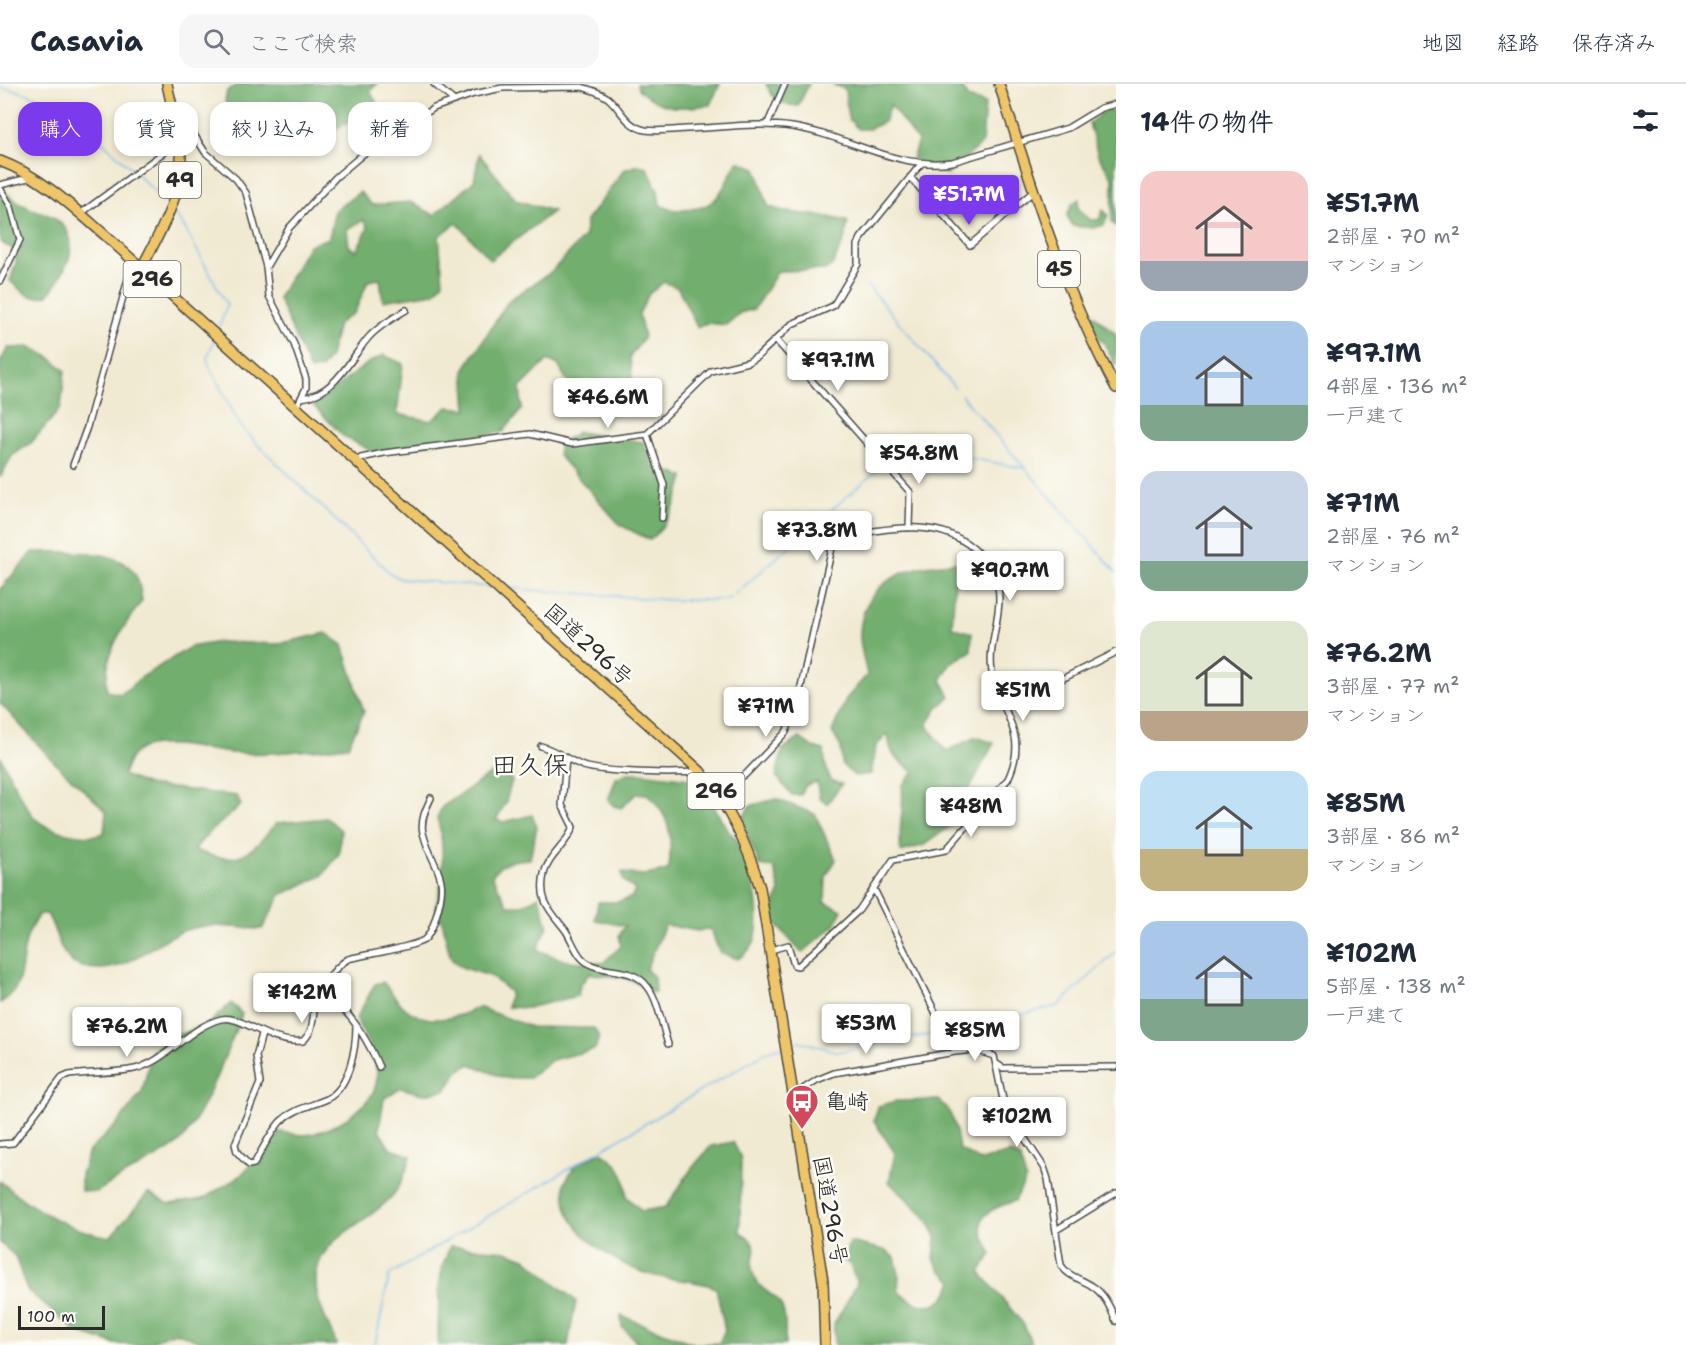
<!DOCTYPE html>
<html lang="ja">
<meta charset="utf-8">
<style>
body{margin:0;font-family:"Shantell Sans","Klee One",sans-serif;background:#f6f6f7;color:#1f2937;height:100vh;display:flex;flex-direction:column;font-size:22px;white-space:nowrap}
*{box-sizing:border-box;margin:0}
p{font-size:20px;color:#747a83}
.icon{flex:none;width:33px;height:33px;fill:none;stroke:currentColor;stroke-width:2;stroke-linecap:round;stroke-linejoin:round}
.map{position:relative;flex:1;overflow:hidden}
.drawer{display:flex;flex-direction:column;background:#fff;width:570px}
.drawer>*{flex:none}
.hud{position:absolute;left:18px;top:18px;width:570px;height:54px;display:flex;gap:12px}
.scale{position:absolute;left:18px;bottom:15px;width:87px;box-sizing:border-box;padding-left:6px;border:3px solid #2b2b2b;border-top:0;font-size:16px;line-height:21px;white-space:nowrap;color:#2b2b2b;-webkit-text-stroke:4px #fdfcf7;paint-order:stroke}
.price{position:absolute;translate:-50% -51px;padding:0 14px;border-radius:6px;background:#fff;color:#222;font-size:20px;line-height:39px;filter:drop-shadow(0 2px 3px #0008)}
.price::after{content:'';position:absolute;left:50%;top:36px;width:18px;height:14px;margin-left:-9px;background:inherit;clip-path:polygon(0 0,100% 0,50% 100%)}
.price.current{background:#7c3aed;color:#fff}
ul{padding:0;list-style:none}
li{display:flex;align-items:center;gap:18px;height:150px;padding:0 24px}
li span{display:grid;place-items:center;flex:none;width:168px;height:120px;border-radius:18px;color:#555}
li>.icon{margin-inline-start:auto}
span .icon{width:72px;height:72px;fill:#fffc;stroke-width:1}
li b{font-size:26px}
h2{display:flex;justify-content:space-between;align-items:center;height:72px;padding:0 24px;font-size:26px}
.chip{padding:0 21px;border-radius:18px;background:#fff;box-shadow:0 3px 9px #0003;font-size:21px;line-height:54px}
.chip.current{background:#7c3aed;color:#fff}
header{display:flex;align-items:center;gap:36px;box-sizing:border-box;height:84px;padding:0 30px;background:#fff;border-bottom:2px solid #e0e1e3}
header strong{font-size:28px}
nav{display:flex;gap:33px;margin-inline-start:auto;font-size:21px}
.search{width:420px;height:54px;background:#f6f6f7;display:flex;align-items:center;gap:15px;box-sizing:border-box;padding:0 21px;border-radius:18px;color:#747a83;font-size:22px}
main{display:flex;flex:1;min-height:0}
.map>svg:first-child{display:block}
.forest{fill:#72ae6e;stroke:#4e6c4c;stroke-width:1.5;fill-rule:evenodd}
.lines{fill:none;stroke-linecap:round;stroke-linejoin:round}
.stream{stroke:#77b7eb;stroke-width:1.5}
.minor-casing{stroke:#494844;stroke-width:8}
.primary-casing{stroke:#494844;stroke-width:12}
.trunk-casing{stroke:#494844;stroke-width:12}
.minor{stroke:#fff;stroke-width:5}
.primary{stroke:#eec569;stroke-width:9}
.trunk{stroke:#eec569;stroke-width:9}
.labels{text-anchor:middle;stroke-width:5;stroke-linejoin:round;paint-order:stroke}
.shield{fill:#fdfcf7;stroke:#6a6a68;stroke-width:1.5}
.shield-label{font-size:21px;font-weight:bold;fill:#2b2b2b}
.street-label{font-size:22px;fill:#2b2b2b;stroke:#fdfcf7}
.poi-label{font-size:22px;fill:#2b2b2b;stroke:#fdfcf7;text-anchor:start}
.quarter-label{font-size:26px;fill:#2b2b2b;stroke:#fdfcf7}
</style>
<header>
<strong>Casavia</strong>
<div class="search"><svg class="icon" aria-label="search" viewBox="0 0 24 24"><circle cx="10" cy="10" r="6"/><path d="M15 15l6 6"/></svg>ここで検索</div>
<nav><a>地図</a><a>経路</a><a>保存済み</a></nav>
</header>
<main>
<div class="map">
<svg width="1116" height="1261" viewBox="0 0 1116 1261">
<rect width="100%" height="100%" fill="#fdfcf7"/>
<filter id="ink" filterUnits="userSpaceOnUse"><feTurbulence type="fractalNoise" baseFrequency=".0167" numOctaves="2"/><feDisplacementMap in="SourceGraphic" scale="12" xChannelSelector="R" yChannelSelector="G"/><feConvolveMatrix kernelMatrix="1 2 1 2 8 2 1 2 1" color-interpolation-filters="sRGB"/></filter>
<filter id="wash" filterUnits="userSpaceOnUse"><feTurbulence type="fractalNoise" baseFrequency=".008" numOctaves="4" result="noise"/><feDisplacementMap in="SourceGraphic" scale="24" xChannelSelector="R" yChannelSelector="G"/><feGaussianBlur stdDeviation="1.35" result="paint"/><feColorMatrix in="noise" values="0 0 0 0 0 0 0 0 0 0 0 0 0 0 0 0 0 1.4 0 .05"/><feComposite in="paint" operator="in"/></filter>
<g filter="url(#wash)">
<rect width="100%" height="100%" fill="#f1ead2"/>
<!-- forest -->
<path class="forest" d="M 239,0 L 377,0 L 370,7 L 380,25 L 288,65 L 265,61 L 245,52 L 225,17 L 227,7 Z
M 637,0 L 720,0 L 710,21 C 679,25 663,27 638,5 Z
M 766,0 L 809,0 L 798,22 C 781,21 773,16 766,0 Z
M 832,0 L 960,0 L 968,14 L 985,19 L 982,59 L 948,91 L 912,75 L 918,57 L 890,21 L 884,38 L 869,45 L 858,45 L 848,34 L 845,5 Z
M 1107,25 L 1116,29 L 1116,142 L 1112,139 L 1113,94 L 1098,72 L 1089,39 Z
M 479,70 L 516,116 L 553,127 L 490,176 L 457,139 L 439,152 L 443,198 L 434,209 L 383,217 L 380,195 L 368,197 L 355,228 L 338,240 L 330,273 L 321,285 L 310,287 L 278,214 L 309,161 L 329,154 L 335,126 L 360,108 L 372,121 L 411,118 L 434,131 L 474,97 ZM 364,136 L 368,144 L 356,167 L 349,162 L 347,145 Z
M 738,77 L 756,84 L 768,122 C 793,133 822,128 848,138 L 845,154 L 832,182 L 824,186 L 778,187 L 754,225 L 740,229 L 726,241 L 707,239 L 697,243 L 678,204 L 664,198 L 649,210 L 639,230 L 644,253 L 630,273 L 632,293 L 611,312 L 598,303 L 567,297 L 558,281 L 548,276 L 520,304 L 522,325 L 503,348 L 373,368 L 343,352 L 313,321 L 368,279 L 384,271 L 403,280 L 397,330 L 431,337 L 448,323 L 467,325 L 464,286 L 509,216 L 550,189 L 585,152 L 586,137 L 624,86 L 638,81 L 647,83 L 658,107 L 660,121 C 672,127 679,127 692,125 C 722,122 723,100 738,77 Z
M 0,104 C 11,114 22,121 36,127 C 42,129 49,130 54,134 C 86,155 66,187 48,211 C 29,217 24,209 10,197 L 16,179 L 15,166 L 0,158 Z
M 1079,115 L 1078,124 L 1090,136 L 1099,136 L 1103,126 L 1108,131 L 1104,141 L 1094,144 L 1073,142 L 1067,132 L 1072,120 Z
M 1082,221 L 1116,250 L 1116,283 L 1104,259 L 1092,249 Z
M 30,263 L 49,273 L 65,286 L 61,324 L 31,359 L 12,372 L 0,394 L 0,278 L 8,264 Z
M 578,348 L 643,358 L 653,382 L 684,393 C 678,417 669,440 650,456 L 620,441 L 558,371 L 560,359 Z
M 33,468 C 61,468 124,462 137,494 C 140,501 141,510 142,517 C 121,546 103,569 107,607 L 121,610 L 142,593 L 190,563 L 219,558 L 278,560 L 326,549 L 343,561 L 364,628 L 348,662 C 310,666 271,671 232,669 C 208,667 168,656 145,663 C 132,667 127,679 123,691 L 148,701 L 237,712 L 241,721 C 225,737 206,747 195,766 C 237,783 249,772 276,739 L 327,734 L 341,746 L 339,770 L 322,792 L 281,811 L 262,845 C 240,845 215,839 193,844 C 154,853 127,895 84,883 C 80,882 75,881 72,878 C 57,865 57,846 47,830 L 39,830 C 35,836 31,844 28,851 C 18,877 28,903 0,919 L 0,672 C 11,692 20,716 34,733 C 45,747 88,756 104,749 L 106,727 L 53,677 L 0,619 L 0,505 Z
M 954,478 L 965,483 L 978,500 L 955,498 L 952,543 L 972,549 L 971,567 L 951,579 L 941,596 L 950,612 L 937,625 L 927,641 L 946,667 L 976,653 L 994,659 L 967,709 L 954,719 L 963,733 L 924,761 L 901,768 C 897,746 905,725 902,702 L 914,688 C 896,675 890,673 888,650 L 876,662 L 871,690 L 855,692 L 842,681 L 841,663 L 832,648 L 846,615 L 867,591 C 865,578 859,562 860,549 C 862,513 885,493 917,484 C 929,480 942,481 954,478 Z
M 800,654 L 813,663 L 824,666 L 825,679 L 830,696 L 842,700 L 827,720 L 819,713 L 817,698 L 806,701 L 801,711 L 792,711 L 776,692 L 783,665 Z
M 493,688 L 512,696 L 506,718 L 496,736 L 503,738 L 532,731 L 537,742 L 530,775 C 513,776 501,777 492,792 L 508,821 L 523,821 L 539,812 L 548,842 L 537,866 L 567,877 L 603,879 L 621,862 L 619,851 L 625,842 L 595,836 L 598,818 L 617,818 L 632,813 L 635,806 L 623,796 L 622,788 C 636,793 655,791 669,785 C 672,753 672,732 647,710 L 636,710 L 621,724 L 614,722 L 608,716 L 616,694 L 627,689 L 640,689 L 698,696 C 709,711 715,725 724,740 C 728,748 737,754 741,762 C 753,785 767,846 749,866 C 746,870 741,872 738,875 L 720,869 L 710,845 L 697,847 L 665,841 L 646,885 L 654,893 L 655,908 L 647,909 C 632,888 614,895 590,889 L 580,901 L 578,912 L 527,924 L 507,923 L 510,908 C 504,903 497,897 491,893 C 479,887 454,886 450,871 C 445,855 445,837 435,823 C 444,802 445,756 437,734 L 442,723 Z
M 776,715 L 815,730 L 836,776 L 826,792 L 825,818 L 842,826 L 835,841 L 802,869 L 769,833 L 780,807 L 774,784 L 760,782 L 742,738 L 749,722 Z
M 383,898 C 390,906 397,917 405,924 C 426,942 457,935 478,923 L 531,943 L 594,944 L 599,953 L 595,965 L 552,976 L 529,994 L 504,994 L 470,980 L 459,987 L 446,1006 L 423,1010 L 400,1004 L 384,1015 L 379,1046 L 389,1063 L 411,1072 C 407,1087 403,1098 394,1110 C 364,1146 304,1154 318,1214 C 322,1230 331,1246 337,1261 L 212,1261 L 175,1248 L 142,1261 L 115,1260 L 77,1248 L 27,1206 L 15,1172 L 0,1159 L 0,1097 C 32,1125 67,1146 110,1153 L 148,1109 L 169,1120 L 203,1115 L 240,1092 L 281,1048 C 288,1049 297,1051 304,1051 C 328,1049 371,1025 376,1000 C 381,979 365,953 356,935 L 375,900 Z
M 231,919 L 242,930 C 232,956 197,1047 176,1061 C 151,1079 122,1090 97,1108 L 81,1107 L 81,1090 L 89,1067 L 118,1039 L 142,1008 L 152,967 L 177,951 L 207,941 Z
M 938,1016 C 955,1028 956,1046 959,1065 L 980,1077 L 1010,1069 L 1020,1074 L 1026,1095 L 1015,1117 C 978,1129 973,1136 992,1170 L 980,1188 L 1024,1241 L 1032,1261 L 834,1261 L 834,1240 L 857,1200 L 850,1181 L 843,1175 L 850,1158 L 884,1166 L 895,1173 L 899,1191 L 898,1206 C 921,1227 941,1230 953,1197 L 940,1186 L 934,1175 L 936,1153 L 925,1132 L 889,1098 L 895,1069 L 874,1037 L 878,1022 L 896,1017 Z
M 733,1058 L 741,1074 L 740,1148 C 769,1166 745,1171 754,1192 C 760,1207 773,1209 780,1219 C 787,1231 785,1247 785,1261 L 640,1261 L 622,1243 L 621,1232 L 695,1260 L 719,1259 L 725,1246 L 716,1204 C 698,1196 680,1197 661,1193 C 628,1188 582,1159 568,1128 C 564,1120 565,1108 564,1100 L 575,1081 L 601,1068 C 621,1079 625,1091 627,1113 L 642,1127 L 666,1123 L 692,1084 L 711,1062 Z
M 450,1162 L 506,1167 L 525,1174 L 576,1217 L 568,1261 L 438,1261 L 439,1203 L 442,1184 Z"/>
<g class="lines">
<!-- stream -->
<path class="stream" d="M 0,4 C 52,8 97,52 134,87
M 137,90 L 168,121
M 174,129 L 186,146 L 227,221 L 218,247
M 867,201 L 955,304
M 215,254 L 207,274 L 209,282 L 240,341 L 257,360 L 391,490 L 401,495 L 489,503
M 961,311 L 1116,488
M 887,378 L 909,363 L 1023,384
M 503,504 L 671,516 L 724,516 L 730,514
M 735,510 L 883,381
M 948,947 L 1058,922 L 1116,868
M 790,960 L 800,957 L 838,968 L 943,948
M 375,1261 L 389,1192 L 392,1189 L 768,967 L 782,963"/>
</g>
</g>
<g filter="url(#ink)">
<g class="lines">
<defs>
<path id="minor" d="M 434,0 L 453,16
M 767,41 L 785,0
M 179,52 L 193,49 L 205,68 L 236,95 L 246,109 L 266,183 L 269,212 L 294,260 L 306,295 L 306,304 L 296,324
M 910,93 L 970,161 L 1034,107
M 0,101 L 32,93
M 0,104 L 11,123 L 20,156 L 0,197
M 80,130 L 171,63 L 180,60
M 266,183 L 289,144 L 336,93 L 362,71 L 434,24 L 474,10 L 502,4 L 582,3 C 591,6 600,8 608,14 C 621,25 626,42 645,46 C 658,48 673,46 686,45 C 721,44 758,38 792,43 C 847,51 895,86 952,78 L 1068,44 L 1101,24 L 1116,20
M 776,256 L 910,408 L 909,444
M 301,314 C 335,311 349,276 369,253 C 379,242 393,234 406,226
M 647,350 L 664,401 L 662,434
M 356,378 L 361,374 L 384,369 L 530,350 L 572,360 L 647,350 L 711,287 L 748,278 L 758,272 L 792,240 L 833,222 L 858,180 L 858,161 L 861,154 L 921,80
M 73,381 L 87,343 L 133,177
M 1006,623 L 1116,568
M 541,662 C 557,667 568,676 583,682 C 603,688 678,691 699,687
M 566,674 L 562,721 L 573,743 C 567,761 548,772 544,790 C 538,818 551,827 566,847 C 575,861 577,876 594,882 C 613,889 634,884 648,903 C 659,918 662,943 668,960
M 713,704 L 745,691 L 786,648 L 797,620 L 832,464 L 839,454 C 886,444 944,431 980,471 C 993,486 999,495 999,515 C 999,539 988,564 992,588 C 1000,630 1030,648 1008,695 L 946,766 L 893,776 L 859,826 L 798,882 L 794,881 L 788,861 L 771,866
M 874,805 L 955,968
M 321,907 C 348,924 367,954 379,983
M 262,950 L 256,972 L 260,999 L 235,1060 L 237,1068 L 249,1081 L 254,1080 C 262,1066 270,1049 281,1037 C 294,1025 311,1022 327,1015 C 350,1003 356,964 356,941
M 997,980 L 1003,984 L 1116,983
M 792,1012 L 817,996 L 834,989 L 955,968 L 975,966 L 994,972 L 1005,1025 L 1044,1083 L 1048,1095 L 1061,1181 C 1068,1193 1082,1195 1092,1202 C 1104,1209 1111,1225 1116,1237
M 0,1060 L 13,1059 L 62,994 L 69,991 C 87,988 124,989 138,984 C 168,975 190,943 221,935 C 242,930 268,961 303,957 C 313,947 312,940 314,927 C 317,908 332,885 348,875 C 367,870 408,865 424,856 C 429,852 433,842 435,836 C 451,787 434,790 423,749 C 420,737 426,724 431,714
M 1056,1146 L 1116,1109"/>
<path id="primary" d="M 999,0 C 1033,106 1063,205 1116,304
M 141,185 C 162,144 186,106 180,59 C 177,39 171,20 167,0"/>
<path id="trunk" d="M 0,77 C 41,92 75,125 107,153 L 700,687 C 729,723 747,759 760,804 L 823,1197 L 825,1261"/>
</defs>
<!-- minor casing -->
<use href="#minor" class="minor-casing"/>
<!-- primary casing -->
<use href="#primary" class="primary-casing"/>
<!-- trunk casing -->
<use href="#trunk" class="trunk-casing"/>
<!-- minor -->
<use href="#minor" class="minor"/>
<!-- primary -->
<use href="#primary" class="primary"/>
<!-- trunk -->
<use href="#trunk" class="trunk"/>
</g>
</g>
<!-- icons -->
<defs>
<symbol id="bus-pin" viewBox="-11 -11 22 30"><path d="M0 17L-7.5 6A9.5 9.5 0 1 1 7.5 6Z" fill="#d1495b" stroke="#fdfcf7"/><path d="M-5-6H5V4H4V6H2V4H-2V6H-4V4H-5ZM-3.5-4V0h7V-4ZM-3.5 1.2v1.5H-2V1.2ZM2 1.2v1.5H3.5V1.2Z" fill="#fff"/></symbol>
</defs>
<g fill-rule="evenodd">
<use href="#bus-pin" x="783" y="998" width="38" height="52"/>
</g>
<g class="labels">
<!-- shield labels -->
<g class="shield">
<rect x="159" y="78" width="42" height="36" rx="4.5"/>
<rect x="1038" y="167" width="42" height="36" rx="4.5"/>
<rect x="123.5" y="177" width="57" height="36" rx="4.5"/>
<rect x="687.5" y="689" width="57" height="36" rx="4.5"/>
</g>
<g class="shield-label">
<text x="180" y="103">49</text>
<text x="1059" y="192">45</text>
<text x="152" y="202">296</text>
<text x="716" y="714">296</text>
</g>
<!-- street labels -->
<g class="street-label">
<text transform="translate(589 560) rotate(42)" y="8">国道296号</text>
<text transform="translate(831 1126) rotate(80)" y="8">国道296号</text>
</g>
<!-- poi labels -->
<g class="poi-label">
<text x="825" y="1025">亀崎</text>
</g>
<!-- quarter labels -->
<g class="quarter-label">
<text x="530" y="690">田久保</text>
</g>
</g>
</svg>
<div class="scale">100 m</div>
<b class="price current" style="left:969px;top:142px">¥51.7M</b>
<b class="price" style="left:838px;top:308px">¥97.1M</b>
<b class="price" style="left:608px;top:345px">¥46.6M</b>
<b class="price" style="left:919px;top:401px">¥54.8M</b>
<b class="price" style="left:817px;top:478px">¥73.8M</b>
<b class="price" style="left:1010px;top:518px">¥90.7M</b>
<b class="price" style="left:1023px;top:638px">¥51M</b>
<b class="price" style="left:766px;top:654px">¥71M</b>
<b class="price" style="left:971px;top:754px">¥48M</b>
<b class="price" style="left:302px;top:940px">¥142M</b>
<b class="price" style="left:866px;top:971px">¥53M</b>
<b class="price" style="left:127px;top:974px">¥76.2M</b>
<b class="price" style="left:975px;top:978px">¥85M</b>
<b class="price" style="left:1017px;top:1064px">¥102M</b>
<div class="hud">
<a class="chip current">購入</a>
<a class="chip">賃貸</a>
<a class="chip">絞り込み</a>
<a class="chip">新着</a>
</div>
</div>
<section class="drawer">
<h2>14件の物件<svg class="icon" aria-label="filters" viewBox="0 0 24 24"><path d="M4 7h16M4 17h16"/><circle cx="9" cy="7" r="2"/><circle cx="15" cy="17" r="2"/></svg></h2>
<ul>
<li><span style="background:linear-gradient(#f6c9c9 75%,#9aa5b1 0)"><svg class="icon" aria-label="home" viewBox="0 0 24 24"><path d="M3 11l9-7 9 7M6 9v11h12V9"/></svg></span><div><b>¥51.7M</b><p>2部屋 · 70 m²</p><p>マンション</p></div></li>
<li><span style="background:linear-gradient(#a9c7e8 70%,#7fa58c 0)"><svg class="icon" aria-label="home" viewBox="0 0 24 24"><path d="M3 11l9-7 9 7M6 9v11h12V9"/></svg></span><div><b>¥97.1M</b><p>4部屋 · 136 m²</p><p>一戸建て</p></div></li>
<li><span style="background:linear-gradient(#c9d6e8 75%,#7fa58c 0)"><svg class="icon" aria-label="home" viewBox="0 0 24 24"><path d="M3 11l9-7 9 7M6 9v11h12V9"/></svg></span><div><b>¥71M</b><p>2部屋 · 76 m²</p><p>マンション</p></div></li>
<li><span style="background:linear-gradient(#dfe7d0 75%,#b9a48a 0)"><svg class="icon" aria-label="home" viewBox="0 0 24 24"><path d="M3 11l9-7 9 7M6 9v11h12V9"/></svg></span><div><b>¥76.2M</b><p>3部屋 · 77 m²</p><p>マンション</p></div></li>
<li><span style="background:linear-gradient(#bfe0f5 65%,#c2b280 0)"><svg class="icon" aria-label="home" viewBox="0 0 24 24"><path d="M3 11l9-7 9 7M6 9v11h12V9"/></svg></span><div><b>¥85M</b><p>3部屋 · 86 m²</p><p>マンション</p></div></li>
<li><span style="background:linear-gradient(#a9c7e8 65%,#7fa58c 0)"><svg class="icon" aria-label="home" viewBox="0 0 24 24"><path d="M3 11l9-7 9 7M6 9v11h12V9"/></svg></span><div><b>¥102M</b><p>5部屋 · 138 m²</p><p>一戸建て</p></div></li>
</ul>
</section>
</main>
